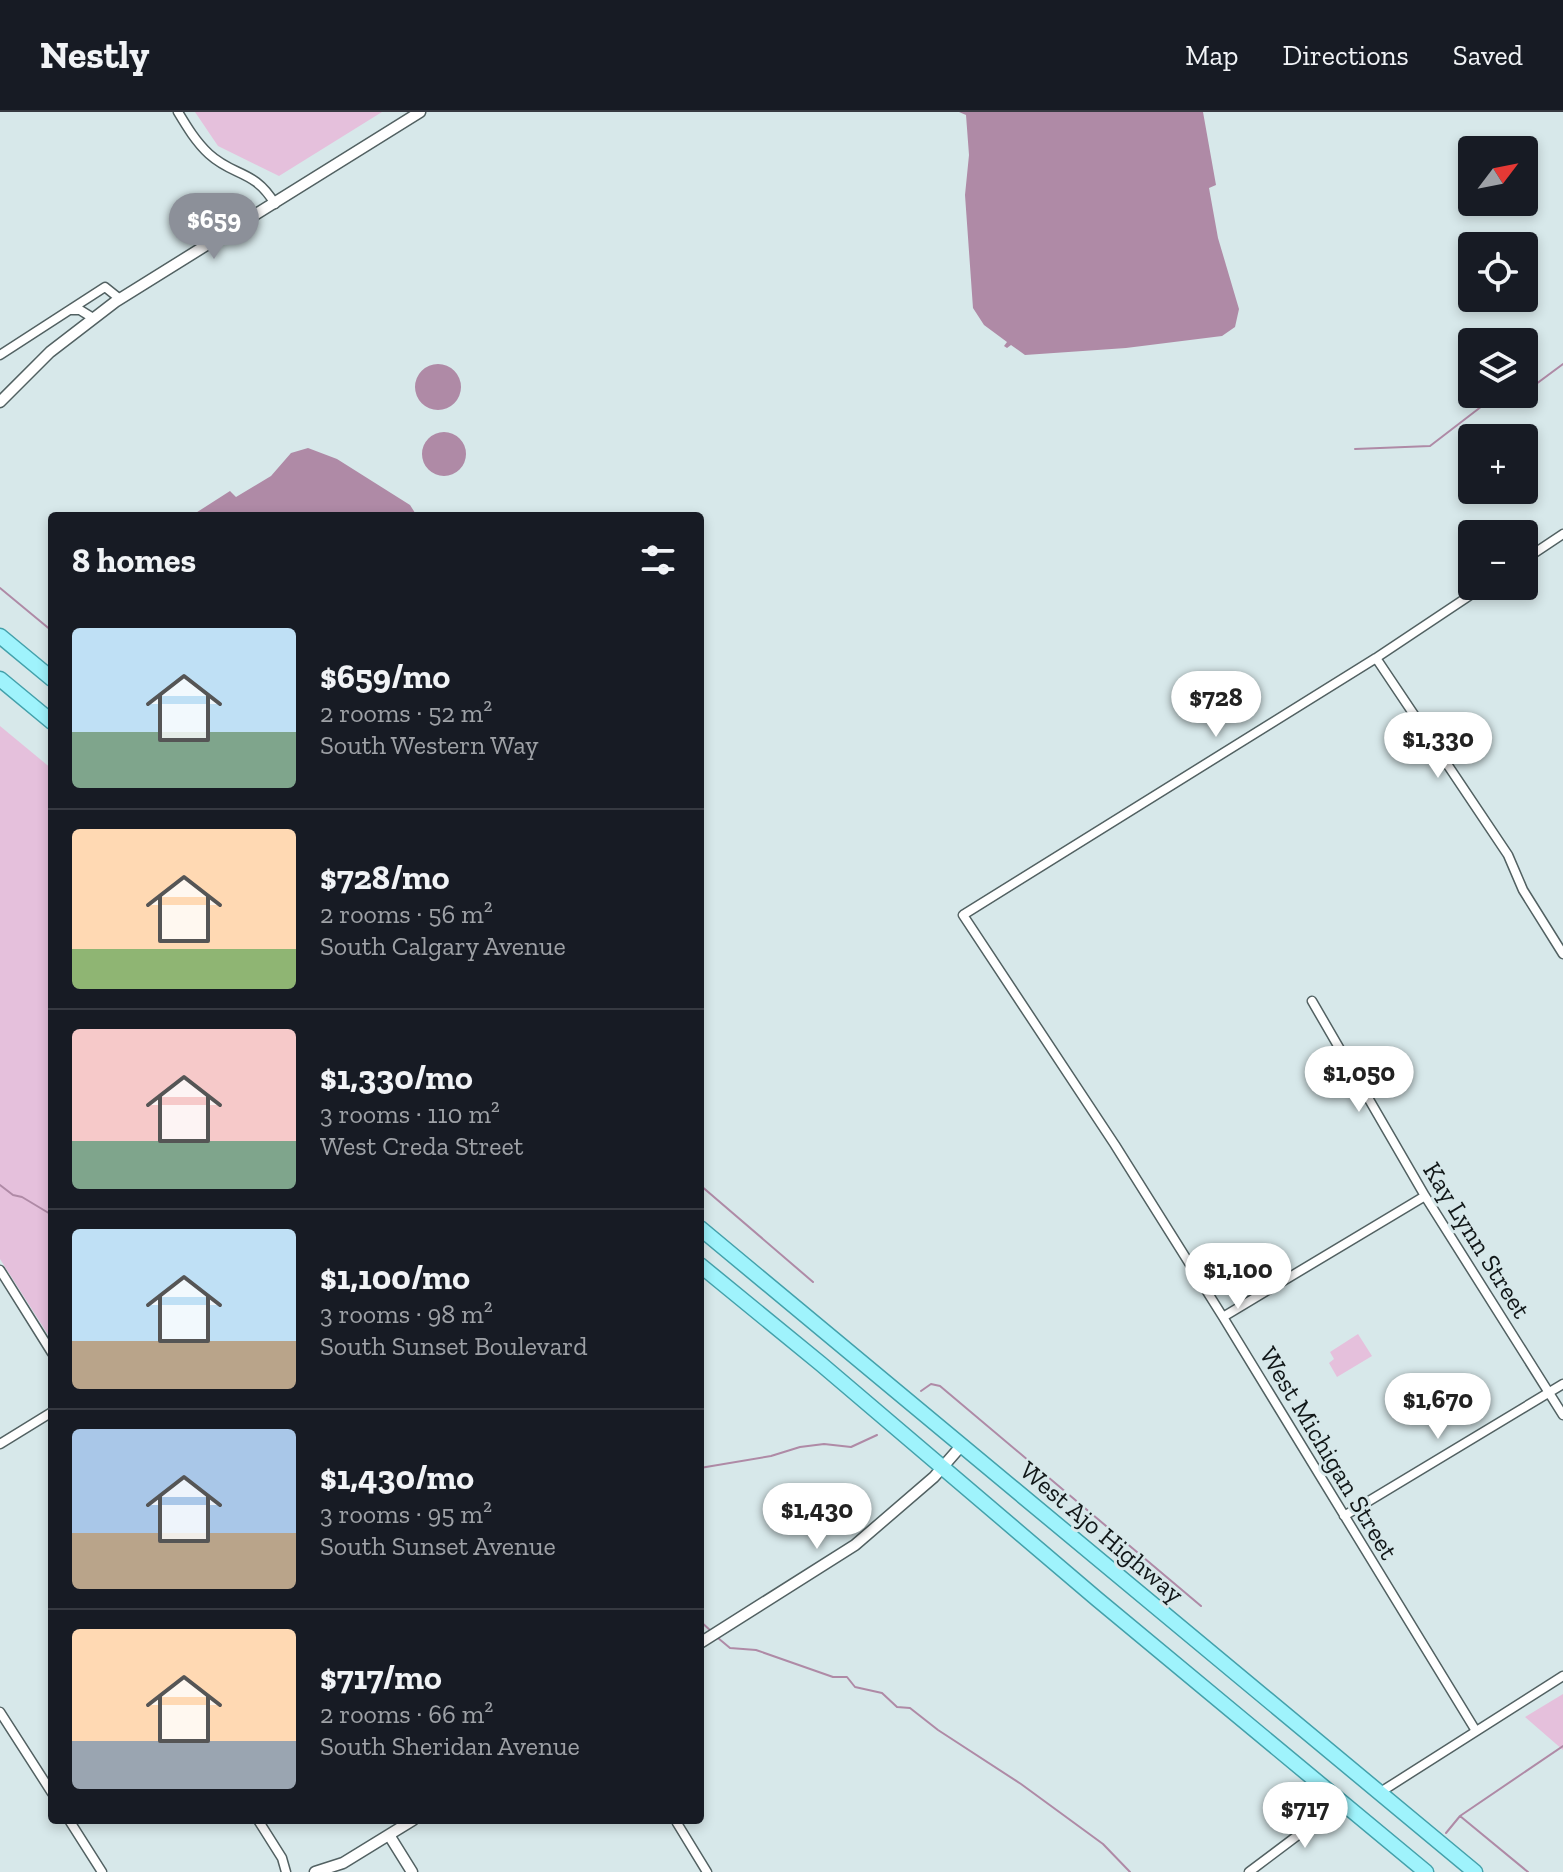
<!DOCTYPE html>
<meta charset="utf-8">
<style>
body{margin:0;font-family:"Zilla Slab",serif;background:#20242c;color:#f1f3f6;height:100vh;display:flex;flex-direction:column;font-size:30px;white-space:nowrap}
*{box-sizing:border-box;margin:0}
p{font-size:26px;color:#9ea1a6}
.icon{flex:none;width:44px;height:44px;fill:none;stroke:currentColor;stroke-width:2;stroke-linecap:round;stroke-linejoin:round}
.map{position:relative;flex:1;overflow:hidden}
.side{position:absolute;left:48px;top:400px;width:656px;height:1312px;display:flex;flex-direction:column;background:#171b24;border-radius:8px;box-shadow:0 4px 12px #0003}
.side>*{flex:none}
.needle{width:52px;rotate:58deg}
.controls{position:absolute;left:1458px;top:24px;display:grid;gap:16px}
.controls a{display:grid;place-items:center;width:80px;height:80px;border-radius:8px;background:#171b24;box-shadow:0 4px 12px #0003;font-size:40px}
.price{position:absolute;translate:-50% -68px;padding:0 18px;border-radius:28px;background:#fff;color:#222;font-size:26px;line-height:52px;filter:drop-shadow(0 2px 4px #0008)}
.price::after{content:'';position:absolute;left:50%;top:48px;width:24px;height:18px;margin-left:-12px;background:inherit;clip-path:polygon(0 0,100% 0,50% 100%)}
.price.selected{background:#8c9099;color:#fff}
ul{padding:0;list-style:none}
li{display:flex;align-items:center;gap:24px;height:200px;padding:0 24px}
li+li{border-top:2px solid #363941}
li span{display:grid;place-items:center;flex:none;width:224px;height:160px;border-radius:8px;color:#555}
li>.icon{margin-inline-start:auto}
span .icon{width:96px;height:96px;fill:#fffc;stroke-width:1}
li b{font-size:34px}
h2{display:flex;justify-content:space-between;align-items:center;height:96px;padding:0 24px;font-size:34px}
header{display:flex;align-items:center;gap:48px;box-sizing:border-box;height:112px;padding:0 40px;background:#171b24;border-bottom:2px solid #363941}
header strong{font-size:38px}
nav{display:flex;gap:44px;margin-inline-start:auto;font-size:28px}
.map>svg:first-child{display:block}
.green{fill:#e5c0dc}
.water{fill:#af8aa6}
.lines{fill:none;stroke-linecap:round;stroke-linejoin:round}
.stream{stroke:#af8aa6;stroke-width:2}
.minor-casing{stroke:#526162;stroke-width:11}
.tertiary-casing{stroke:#526162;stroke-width:13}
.primary-casing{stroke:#44a1ab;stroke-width:17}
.minor{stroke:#fff;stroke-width:8}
.tertiary{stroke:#fff;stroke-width:10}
.primary{stroke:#9ff3fc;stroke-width:14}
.labels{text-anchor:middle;stroke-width:6;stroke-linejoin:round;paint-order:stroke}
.street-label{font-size:26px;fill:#121819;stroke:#d7e8ea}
</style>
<header>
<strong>Nestly</strong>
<nav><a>Map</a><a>Directions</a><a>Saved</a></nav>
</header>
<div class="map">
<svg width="1563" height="1760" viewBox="0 0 1563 1760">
<rect width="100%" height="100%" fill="#d7e8ea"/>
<!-- green -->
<path class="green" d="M 195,0 L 382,0 L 279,64 L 218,34 Z
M 0,614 L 52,657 L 52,1229 L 0,1147 Z
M 1358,1222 L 1372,1244 L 1337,1265 L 1329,1251 L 1334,1247 L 1330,1240 Z
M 1563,1582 L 1563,1638 L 1525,1605 Z"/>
<!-- water -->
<path class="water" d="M 959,0 L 1203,0 L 1216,73 L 1209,76 L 1218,126 L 1239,197 L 1235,215 L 1222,224 L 1126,236 L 1025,243 L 1011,233 L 1007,236 L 1004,234 L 1007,230 L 984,213 L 973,196 L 965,83 L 969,43 L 966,3 Z
M415 275a23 23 0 1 1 46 0a23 23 0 1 1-46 0Z
M422 342a22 22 0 1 1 44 0a22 22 0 1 1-44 0Z
M 308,336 L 337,347 L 410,393 L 417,404 L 191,404 L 230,379 L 236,385 L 271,364 L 291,341 Z"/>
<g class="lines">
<!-- stream -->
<path class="stream" d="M 1524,281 L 1563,252
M 1355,337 L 1430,334 L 1486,291 L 1523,282
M 0,476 L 52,519
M 0,1073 L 13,1083 L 22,1085 L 52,1103
M 700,1073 L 813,1170
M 921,1279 L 931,1272 L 940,1274 L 1201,1494
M 700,1356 L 771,1344 L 800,1335 L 824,1332 L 851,1335 L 877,1323
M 700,1509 L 711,1519
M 718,1526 L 730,1536 L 756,1538 L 833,1565 L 847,1565 L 855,1575 L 882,1581 L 897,1595 L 910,1596 L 938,1618 L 1021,1672 L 1103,1732 L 1130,1760
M 1460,1704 L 1563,1634
M 1446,1721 L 1460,1704 L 1528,1760"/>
<defs>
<path id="minor" d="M 178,0 C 187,15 196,30 209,42 C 234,65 254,57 275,92
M 71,198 L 80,198 L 93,206
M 0,243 L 105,175 L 120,187
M 1524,448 L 1563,422
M 1376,546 L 1508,743 L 1523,778 L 1563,842
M 1312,889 L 1425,1084 L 1563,1303
M 0,1158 L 52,1241
M 1223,1205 L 1425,1084
M 0,1332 L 52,1300
M 1344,1404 L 1563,1272
M 0,1600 L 52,1681
M 1476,1619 L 1223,1205 L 1115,1033 L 963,803 L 1376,546 L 1484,474
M 1379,1681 L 1563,1564
M 69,1708 L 102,1760
M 258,1708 L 282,1746 L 286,1760
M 677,1711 L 707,1760
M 1249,1760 L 1342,1690"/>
<path id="tertiary" d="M 0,290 L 50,240 L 115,190 L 420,0
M 700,1531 L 855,1433 L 934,1365 L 961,1334
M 389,1723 L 412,1760
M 315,1760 L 343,1751 L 413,1708"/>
<path id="primary" d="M 0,524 L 52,567
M 0,567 L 52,610
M 700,1116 L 1475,1760
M 700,1153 L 821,1252 L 1097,1487 L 1426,1760"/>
</defs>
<!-- minor casing -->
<use href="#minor" class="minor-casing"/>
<!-- tertiary casing -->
<use href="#tertiary" class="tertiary-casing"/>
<!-- primary casing -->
<use href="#primary" class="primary-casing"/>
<!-- minor -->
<use href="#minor" class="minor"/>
<!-- tertiary -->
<use href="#tertiary" class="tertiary"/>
<!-- primary -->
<use href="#primary" class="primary"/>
</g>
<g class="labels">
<!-- street labels -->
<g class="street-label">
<text transform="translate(1477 1128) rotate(58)" y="9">Kay Lynn Street</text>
<text transform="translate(1329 1341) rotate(59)" y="9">West Michigan Street</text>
<text transform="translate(1102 1420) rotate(40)" y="9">West Ajo Highway</text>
</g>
</g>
</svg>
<div class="controls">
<a><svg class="needle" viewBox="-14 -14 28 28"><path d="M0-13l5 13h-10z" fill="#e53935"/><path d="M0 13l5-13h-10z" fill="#9ea1a6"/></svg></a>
<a><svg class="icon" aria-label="locate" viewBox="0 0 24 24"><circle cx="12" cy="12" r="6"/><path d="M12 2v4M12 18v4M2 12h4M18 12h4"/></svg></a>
<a><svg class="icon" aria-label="layers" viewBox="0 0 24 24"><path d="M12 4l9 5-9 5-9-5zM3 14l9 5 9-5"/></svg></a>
<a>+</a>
<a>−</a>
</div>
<b class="price selected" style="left:214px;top:149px">$659</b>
<b class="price" style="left:1216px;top:627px">$728</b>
<b class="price" style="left:1438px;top:668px">$1,330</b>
<b class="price" style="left:1359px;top:1002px">$1,050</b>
<b class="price" style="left:1238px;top:1199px">$1,100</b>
<b class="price" style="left:1438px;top:1329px">$1,670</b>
<b class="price" style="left:817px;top:1439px">$1,430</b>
<b class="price" style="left:1305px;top:1738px">$717</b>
<section class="side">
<h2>8 homes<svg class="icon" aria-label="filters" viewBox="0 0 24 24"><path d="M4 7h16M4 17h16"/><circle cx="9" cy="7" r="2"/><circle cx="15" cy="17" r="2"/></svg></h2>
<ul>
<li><span style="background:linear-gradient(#bfe0f5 65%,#7fa58c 0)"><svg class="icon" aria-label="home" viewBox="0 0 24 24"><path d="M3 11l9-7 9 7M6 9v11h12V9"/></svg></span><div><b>$659/mo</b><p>2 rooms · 52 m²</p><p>South Western Way</p></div></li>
<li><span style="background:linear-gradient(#ffd9b3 75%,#8fb573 0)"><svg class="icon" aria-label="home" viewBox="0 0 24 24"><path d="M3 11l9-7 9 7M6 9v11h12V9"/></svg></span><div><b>$728/mo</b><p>2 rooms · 56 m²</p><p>South Calgary Avenue</p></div></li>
<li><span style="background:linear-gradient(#f6c9c9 70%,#7fa58c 0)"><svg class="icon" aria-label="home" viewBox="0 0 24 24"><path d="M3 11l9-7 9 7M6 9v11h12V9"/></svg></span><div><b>$1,330/mo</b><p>3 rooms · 110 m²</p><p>West Creda Street</p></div></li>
<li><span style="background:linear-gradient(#bfe0f5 70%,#b9a48a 0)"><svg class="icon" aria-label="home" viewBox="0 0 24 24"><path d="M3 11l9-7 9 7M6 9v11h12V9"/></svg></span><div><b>$1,100/mo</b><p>3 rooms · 98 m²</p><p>South Sunset Boulevard</p></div></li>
<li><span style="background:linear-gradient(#a9c7e8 65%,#b9a48a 0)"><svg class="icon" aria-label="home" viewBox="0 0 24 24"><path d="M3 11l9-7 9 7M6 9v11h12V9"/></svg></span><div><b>$1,430/mo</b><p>3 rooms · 95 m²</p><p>South Sunset Avenue</p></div></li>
<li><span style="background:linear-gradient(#ffd9b3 70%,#9aa5b1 0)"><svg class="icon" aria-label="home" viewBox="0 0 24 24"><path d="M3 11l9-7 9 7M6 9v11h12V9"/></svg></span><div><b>$717/mo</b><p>2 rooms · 66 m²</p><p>South Sheridan Avenue</p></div></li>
</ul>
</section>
</div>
